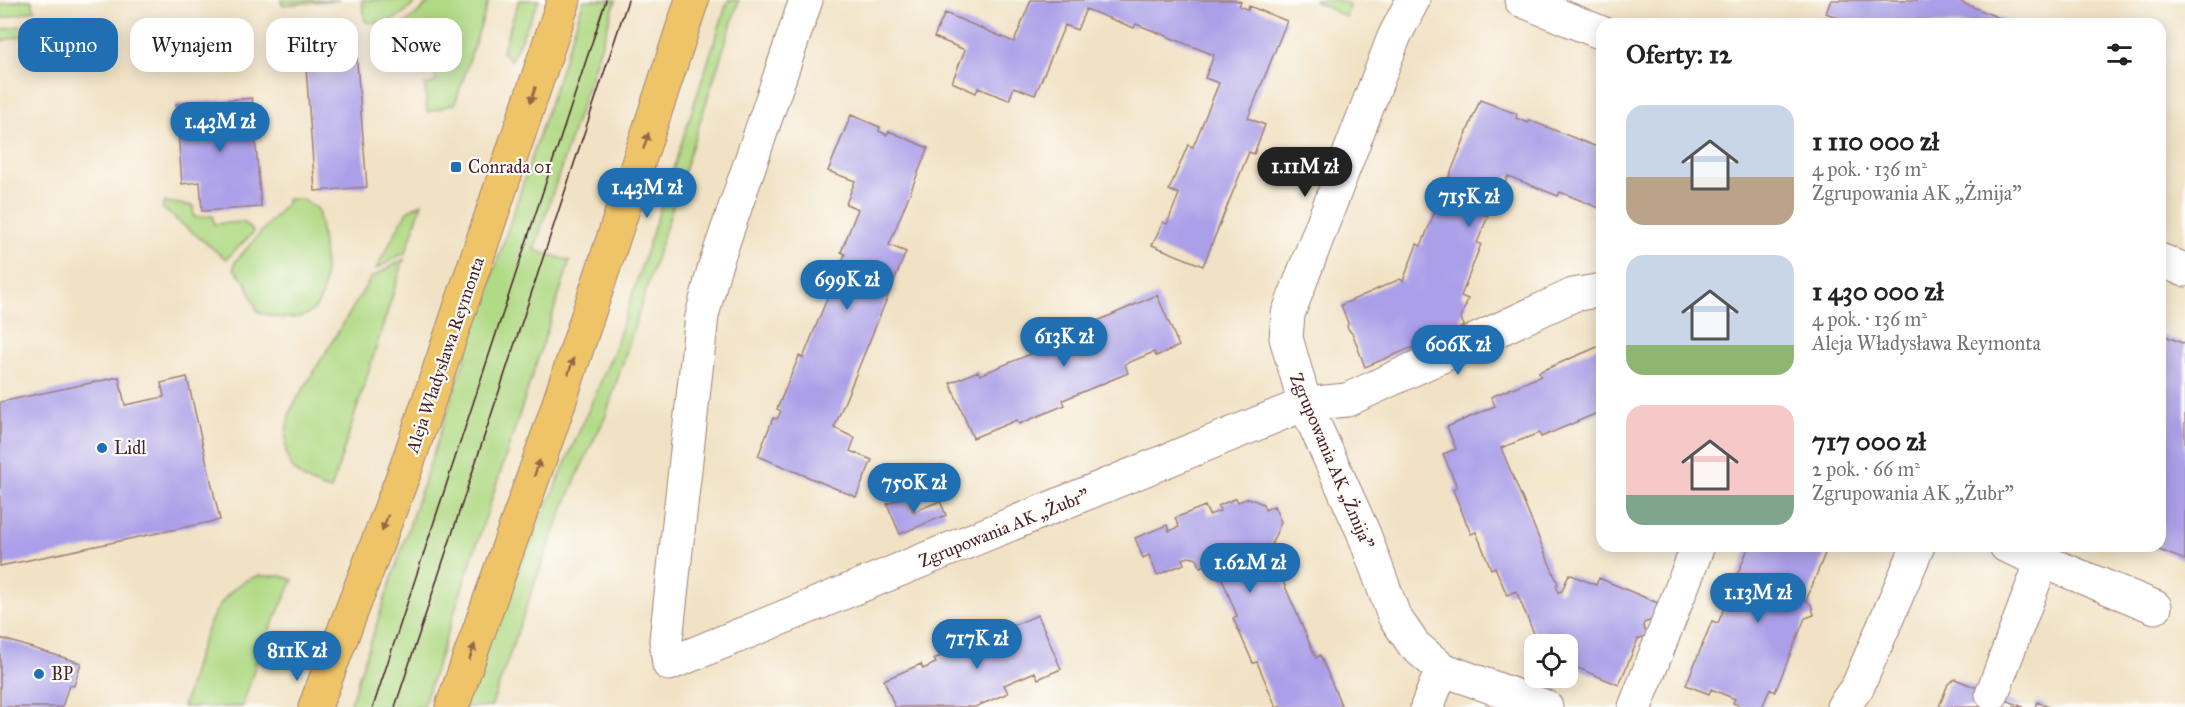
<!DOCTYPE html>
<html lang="pl">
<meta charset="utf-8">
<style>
body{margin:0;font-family:"IM FELL Great Primer",serif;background:#f2f2f2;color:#222;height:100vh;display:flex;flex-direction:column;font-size:22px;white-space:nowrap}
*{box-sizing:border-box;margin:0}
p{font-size:20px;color:#767676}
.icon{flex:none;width:33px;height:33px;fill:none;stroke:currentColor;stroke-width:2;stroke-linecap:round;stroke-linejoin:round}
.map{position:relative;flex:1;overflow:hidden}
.details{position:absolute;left:1596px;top:18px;width:570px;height:534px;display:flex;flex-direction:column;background:#fff;border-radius:18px;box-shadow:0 3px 15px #0003}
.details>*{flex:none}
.hud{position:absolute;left:18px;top:18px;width:570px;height:54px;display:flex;gap:12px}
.tools{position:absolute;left:1524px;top:634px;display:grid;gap:12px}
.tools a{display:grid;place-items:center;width:54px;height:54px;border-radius:12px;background:#fff;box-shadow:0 3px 15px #0003;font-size:30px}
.price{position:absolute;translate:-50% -51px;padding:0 14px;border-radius:21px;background:#1f6fb2;color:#fff;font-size:20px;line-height:39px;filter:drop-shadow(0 2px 3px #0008)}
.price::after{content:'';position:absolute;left:50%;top:36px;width:18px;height:14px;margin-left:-9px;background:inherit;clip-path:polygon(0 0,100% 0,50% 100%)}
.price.active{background:#222;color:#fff}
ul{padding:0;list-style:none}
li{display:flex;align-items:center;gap:18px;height:150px;padding:0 30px}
li span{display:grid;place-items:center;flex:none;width:168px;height:120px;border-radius:18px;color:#555}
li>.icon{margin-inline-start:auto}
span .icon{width:72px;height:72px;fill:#fffc;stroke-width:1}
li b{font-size:26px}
h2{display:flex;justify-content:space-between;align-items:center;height:72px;padding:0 30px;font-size:26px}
.tag{padding:0 21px;border-radius:18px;background:#fff;box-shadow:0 3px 15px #0003;font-size:21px;line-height:54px}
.tag.active{background:#1f6fb2;color:#fff}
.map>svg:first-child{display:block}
.green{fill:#b1da85;stroke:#7e7c58;stroke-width:1.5}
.building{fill:#aa9fe8}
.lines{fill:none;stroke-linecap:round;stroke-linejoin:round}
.minor-casing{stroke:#9e8078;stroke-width:35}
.major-casing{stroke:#9e8078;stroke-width:35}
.minor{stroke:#fff;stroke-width:33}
.major{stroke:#efc469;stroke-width:33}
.tram{stroke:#4a1f2b;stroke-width:1.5}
.oneway{fill:#946947}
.poi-dot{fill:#1f6fb2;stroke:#fdfcf7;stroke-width:2}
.labels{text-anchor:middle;stroke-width:4.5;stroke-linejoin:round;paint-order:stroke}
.poi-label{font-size:18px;fill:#4a1f2b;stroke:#fdfcf7;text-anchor:start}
.street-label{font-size:18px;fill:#4a1f2b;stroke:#fdfcf7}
</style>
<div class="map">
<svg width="2185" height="707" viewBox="0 0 2185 707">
<rect width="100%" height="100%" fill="#fdfcf7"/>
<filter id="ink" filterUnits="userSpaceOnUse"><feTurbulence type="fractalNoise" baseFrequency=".0167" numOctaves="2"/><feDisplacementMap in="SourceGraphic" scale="12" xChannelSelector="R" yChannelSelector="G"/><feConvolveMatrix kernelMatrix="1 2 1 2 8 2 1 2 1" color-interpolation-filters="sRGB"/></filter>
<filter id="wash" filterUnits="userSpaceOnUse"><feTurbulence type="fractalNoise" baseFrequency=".008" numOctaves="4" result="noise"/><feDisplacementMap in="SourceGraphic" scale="24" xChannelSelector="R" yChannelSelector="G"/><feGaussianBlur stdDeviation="1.35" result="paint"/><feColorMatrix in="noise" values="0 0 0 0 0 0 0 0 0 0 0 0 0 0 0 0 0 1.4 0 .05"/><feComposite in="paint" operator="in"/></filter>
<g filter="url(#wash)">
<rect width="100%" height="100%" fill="#f1e2c5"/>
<!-- green -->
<path class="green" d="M 21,0 L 31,0 L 35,10 L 0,19 L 0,5 Z
M 281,0 L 339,0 L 282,5 Z
M 362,0 L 418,0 C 399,18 392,25 365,22 Z
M 432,0 L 489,0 L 455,104 L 427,112 L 425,85 L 436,82 L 433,52 L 421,55 L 405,34 L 405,24 Z
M 519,0 L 539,0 L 511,60 L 502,52 Z
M 584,0 L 616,0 L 534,250 L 570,261 L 423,707 L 349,707 Z
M 728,0 L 739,0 L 605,418 C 557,509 526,610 491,707 L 465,707 L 491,635 L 614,351 Z
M 1313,0 L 1338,0 L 1350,5 L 1346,17 Z
M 35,23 L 35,33 L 0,41 L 0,30 Z
M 287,199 L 302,199 L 318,209 C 325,261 344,341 258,312 L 246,283 L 234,269 L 235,262 L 287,203 Z
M 165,202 L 193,206 L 194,217 L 213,216 L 214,224 L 243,222 L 254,232 L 226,259 L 162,208 Z
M 422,203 L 406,252 L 376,269 L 407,211 Z
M 404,259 L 331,490 C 284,477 279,454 291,409 L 371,278 Z
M 257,576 L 282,576 L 293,580 L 262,646 L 242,707 L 183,707 C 198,662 206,592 257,576 Z"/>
<g id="blocks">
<!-- building -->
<path class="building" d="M 1031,0 L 1235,0 L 1241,2 L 1239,6 L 1248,10 L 1249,6 L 1287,21 L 1248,118 L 1265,125 L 1254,154 L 1249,152 L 1203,266 L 1152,245 L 1163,222 L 1167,224 L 1179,194 L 1169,190 L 1188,145 L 1193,147 L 1219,83 L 1205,78 L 1214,55 L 1136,24 L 1134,28 L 1086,9 L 1077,30 L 1065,25 L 1035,95 L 1014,87 L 1009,100 L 978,88 L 976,93 L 952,82 L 965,50 L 934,37 L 945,13 L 1014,42 Z
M 1831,0 L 1956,0 L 2014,24 L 1854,24 L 1826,13 Z
M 356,50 L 367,187 L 315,191 L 305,54 Z
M 252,98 L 261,207 L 202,211 L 200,182 L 182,184 L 176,104 Z
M 1480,100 L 1517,114 L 1516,118 L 1528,123 L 1529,120 L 1602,149 L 1602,209 L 1560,192 L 1558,196 L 1508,176 L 1499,198 L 1487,193 L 1479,213 L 1488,216 L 1477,243 L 1481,244 L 1461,296 L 1468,299 L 1461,318 L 1464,326 L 1442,338 L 1437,337 L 1365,367 L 1353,335 L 1347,327 L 1348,323 L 1341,305 L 1400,279 L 1403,281 L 1417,244 L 1421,246 Z
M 851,115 L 880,127 L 879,131 L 887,135 L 889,131 L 928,148 L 889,245 L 906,252 L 834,428 L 855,438 L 850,451 L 872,460 L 856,497 L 758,456 L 773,418 L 777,419 L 781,411 L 777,409 L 799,356 L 803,358 L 845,254 L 841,252 L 858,209 L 846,204 L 855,181 L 828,171 Z
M 1157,295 L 1179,346 L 1156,356 L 1154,352 L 1125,364 L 1128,373 L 1063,400 L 1065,405 L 1019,424 L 1017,420 L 973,438 L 950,383 L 978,371 L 980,375 L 1057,343 L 1056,339 Z
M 2160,334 L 2185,344 L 2185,560 L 2149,546 L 2160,546 Z
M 1602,345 L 1602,411 L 1541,437 L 1539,433 L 1501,448 L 1558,584 L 1556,585 L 1558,592 L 1562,591 L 1569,574 L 1596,585 L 1599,578 L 1660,604 L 1654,619 L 1644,623 L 1643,626 L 1647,635 L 1638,639 L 1619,685 L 1568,664 L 1568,645 L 1538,645 L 1540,638 L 1535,636 L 1516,591 L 1507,595 L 1495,567 L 1491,569 L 1476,532 L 1471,534 L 1453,490 L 1457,487 L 1443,454 L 1456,449 L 1447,427 L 1495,406 L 1491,397 L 1541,376 L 1539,372 Z
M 119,377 L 125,405 L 164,397 L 161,383 L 187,377 L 220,520 L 0,566 L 0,402 Z
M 906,496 L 913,512 L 940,501 L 946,515 L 900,534 L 887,504 Z
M 1236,498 L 1238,502 L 1249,498 L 1263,504 L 1265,510 L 1274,506 L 1281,522 L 1272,543 L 1286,575 L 1281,577 L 1316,658 L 1320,655 L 1342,707 L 1276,707 L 1257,662 L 1253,663 L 1233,618 L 1237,616 L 1219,571 L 1208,564 L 1200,567 L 1197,559 L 1189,557 L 1182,559 L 1184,564 L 1157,575 L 1149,555 L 1143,558 L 1135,538 L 1167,525 L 1169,531 L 1179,527 L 1175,518 L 1205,506 L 1209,515 L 1220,511 L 1218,506 Z
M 1749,546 L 1828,546 L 1806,601 L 1811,604 L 1814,615 L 1805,618 L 1775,692 L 1770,689 L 1762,707 L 1742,707 L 1733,703 L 1735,699 L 1711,689 L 1709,694 L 1686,685 L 1712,621 L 1718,623 Z
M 1038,615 L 1061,669 L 1038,679 L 1035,672 L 1004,685 L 1008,693 L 975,707 L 895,707 L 884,680 L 921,664 L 923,669 L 936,663 L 934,659 Z
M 0,638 L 81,663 L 74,686 L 69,685 L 62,707 L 0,707 Z
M 1955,679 L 2023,707 L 1939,707 L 1948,684 Z
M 2037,702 L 2049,707 L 2035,707 Z"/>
</g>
</g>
<g filter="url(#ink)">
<use href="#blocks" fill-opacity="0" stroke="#9e8078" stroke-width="1.5"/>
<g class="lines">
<defs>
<path id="minor" d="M 806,0 L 714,269 L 702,316 L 666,640 L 669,664 L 1305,404 L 1347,400 L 1573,295 L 1602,290
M 1413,0 L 1394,37 L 1288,314 L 1286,338 L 1305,404 L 1364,534 L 1394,616 L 1414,645 L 1442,669 L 1546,707
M 1521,0 L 1602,33
M 2160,260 L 2185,270
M 2006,546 L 2155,607
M 1992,694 L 2042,561
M 1427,707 L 1442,669
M 1635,707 L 1698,546
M 1843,707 L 1858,686 L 1918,546"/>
<path id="major" d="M 315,707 L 406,468 L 564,0
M 452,707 L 553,421 L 692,0"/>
</defs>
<!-- minor casing -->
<use href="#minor" class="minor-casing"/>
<!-- major casing -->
<use href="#major" class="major-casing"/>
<!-- minor -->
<use href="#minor" class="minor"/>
<!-- major -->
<use href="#major" class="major"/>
<!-- tram -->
<path class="tram" d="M 373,707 L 606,0
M 395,707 L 628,0"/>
</g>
<!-- one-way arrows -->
<defs><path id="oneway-solid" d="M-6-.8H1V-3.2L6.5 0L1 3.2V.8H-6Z" transform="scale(1.5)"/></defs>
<g class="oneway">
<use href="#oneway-solid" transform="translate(533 95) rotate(108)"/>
<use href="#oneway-solid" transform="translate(646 141) rotate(-72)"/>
<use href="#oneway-solid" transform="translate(571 366) rotate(-72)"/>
<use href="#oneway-solid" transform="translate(537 468) rotate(-71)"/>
<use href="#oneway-solid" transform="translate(385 523) rotate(111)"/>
<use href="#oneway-solid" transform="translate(472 652) rotate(-71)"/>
</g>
</g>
<!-- markers -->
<g class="poi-dot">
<rect x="450" y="161" width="12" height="12" rx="3"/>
<circle cx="102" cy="448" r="6"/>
<circle cx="39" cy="674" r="6"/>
</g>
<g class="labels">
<!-- poi labels -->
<g class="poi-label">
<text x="468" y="173">Conrada 01</text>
<text x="114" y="454">Lidl</text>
<text x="51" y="680">BP</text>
</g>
<!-- street labels -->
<g class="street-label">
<text transform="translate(445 355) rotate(-71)" y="6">Aleja Władysława Reymonta</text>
<text transform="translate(1332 461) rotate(67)" y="6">Zgrupowania AK „Żmija”</text>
<text transform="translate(1004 528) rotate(-22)" y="6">Zgrupowania AK „Żubr”</text>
</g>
</g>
</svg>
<div class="tools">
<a><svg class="icon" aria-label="locate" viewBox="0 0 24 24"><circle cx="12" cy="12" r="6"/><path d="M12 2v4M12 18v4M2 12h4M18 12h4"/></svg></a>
</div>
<b class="price" style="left:220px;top:153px">1.43M zł</b>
<b class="price active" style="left:1305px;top:198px">1.11M zł</b>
<b class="price" style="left:647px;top:219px">1.43M zł</b>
<b class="price" style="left:1469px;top:228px">715K zł</b>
<b class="price" style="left:847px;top:311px">699K zł</b>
<b class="price" style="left:1064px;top:368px">613K zł</b>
<b class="price" style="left:1458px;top:376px">606K zł</b>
<b class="price" style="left:914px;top:514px">750K zł</b>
<b class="price" style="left:1250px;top:594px">1.62M zł</b>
<b class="price" style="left:1758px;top:624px">1.13M zł</b>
<b class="price" style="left:977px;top:670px">717K zł</b>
<b class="price" style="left:297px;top:682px">811K zł</b>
<div class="hud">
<a class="tag active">Kupno</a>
<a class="tag">Wynajem</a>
<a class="tag">Filtry</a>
<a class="tag">Nowe</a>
</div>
<section class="details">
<h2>Oferty: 12<svg class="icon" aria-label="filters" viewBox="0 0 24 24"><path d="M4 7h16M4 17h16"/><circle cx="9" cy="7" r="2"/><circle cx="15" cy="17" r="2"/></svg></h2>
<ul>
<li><span style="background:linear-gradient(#c9d6e8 60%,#b9a48a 0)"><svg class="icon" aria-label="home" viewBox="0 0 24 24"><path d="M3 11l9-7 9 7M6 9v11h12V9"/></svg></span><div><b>1 110 000 zł</b><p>4 pok. · 136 m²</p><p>Zgrupowania AK „Żmija”</p></div></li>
<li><span style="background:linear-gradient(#c9d6e8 75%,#8fb573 0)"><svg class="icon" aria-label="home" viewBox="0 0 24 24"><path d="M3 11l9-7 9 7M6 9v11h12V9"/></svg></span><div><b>1 430 000 zł</b><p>4 pok. · 136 m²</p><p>Aleja Władysława Reymonta</p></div></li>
<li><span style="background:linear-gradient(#f6c9c9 75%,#7fa58c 0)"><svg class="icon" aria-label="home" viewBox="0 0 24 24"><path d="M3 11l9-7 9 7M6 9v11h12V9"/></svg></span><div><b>717 000 zł</b><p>2 pok. · 66 m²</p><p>Zgrupowania AK „Żubr”</p></div></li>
</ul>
</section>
</div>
